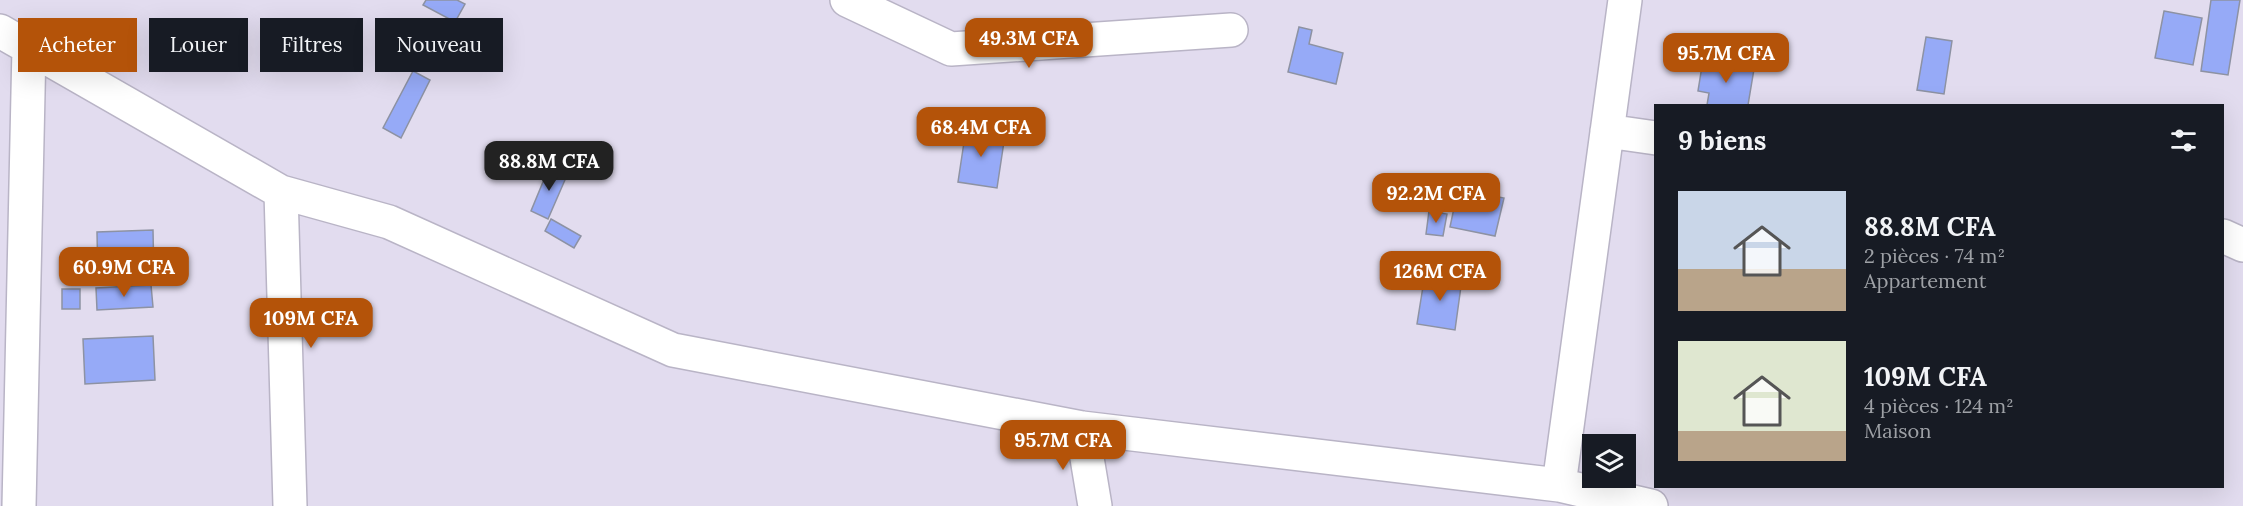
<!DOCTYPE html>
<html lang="fr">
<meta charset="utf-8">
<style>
body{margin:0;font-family:Lora,serif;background:#242831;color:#f1f3f6;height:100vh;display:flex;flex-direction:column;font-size:22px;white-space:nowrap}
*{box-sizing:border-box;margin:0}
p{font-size:20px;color:#9ea1a6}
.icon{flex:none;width:33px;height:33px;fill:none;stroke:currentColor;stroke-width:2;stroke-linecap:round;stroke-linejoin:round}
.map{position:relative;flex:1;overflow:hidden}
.panel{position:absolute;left:1654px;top:104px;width:570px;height:384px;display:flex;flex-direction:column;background:#171b24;border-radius:0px;box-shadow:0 6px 24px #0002}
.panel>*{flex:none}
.top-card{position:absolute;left:18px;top:18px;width:570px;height:54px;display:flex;gap:12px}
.tools{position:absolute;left:1582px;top:434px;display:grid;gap:12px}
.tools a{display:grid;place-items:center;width:54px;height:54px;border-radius:0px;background:#171b24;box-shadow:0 6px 24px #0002;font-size:30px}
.price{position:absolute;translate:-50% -51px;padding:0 14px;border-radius:12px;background:#b45309;color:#fff;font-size:20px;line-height:39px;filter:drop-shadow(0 2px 3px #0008)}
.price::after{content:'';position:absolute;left:50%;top:36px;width:18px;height:14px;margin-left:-9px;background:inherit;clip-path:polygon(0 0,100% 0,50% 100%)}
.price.active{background:#222;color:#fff}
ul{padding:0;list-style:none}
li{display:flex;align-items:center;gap:18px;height:150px;padding:0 24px}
li span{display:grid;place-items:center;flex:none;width:168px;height:120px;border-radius:0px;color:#555}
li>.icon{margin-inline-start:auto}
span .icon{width:72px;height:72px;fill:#fffc;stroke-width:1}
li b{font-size:26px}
h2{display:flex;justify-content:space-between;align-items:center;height:72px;padding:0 24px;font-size:26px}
.pill{padding:0 21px;border-radius:0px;background:#171b24;box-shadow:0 6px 24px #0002;font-size:21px;line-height:54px}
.pill.active{background:#b45309;color:#fff}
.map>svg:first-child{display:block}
.building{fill:#96aaf7;stroke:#8d92a3;stroke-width:1.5}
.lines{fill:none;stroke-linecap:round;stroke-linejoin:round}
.minor-casing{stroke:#b9b4c6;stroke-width:36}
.minor{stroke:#fff;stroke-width:33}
</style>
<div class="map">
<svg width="2243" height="506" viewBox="0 0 2243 506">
<rect width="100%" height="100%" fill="#e2dcef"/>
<!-- building -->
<path class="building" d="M 426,0 L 457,0 L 465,4 L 455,22 L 423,5 Z
M 2211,0 L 2240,0 L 2228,75 L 2201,71 Z
M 2164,11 L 2202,18 L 2193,65 L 2155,58 Z
M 1299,27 L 1312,30 L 1309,44 L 1343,53 L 1336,84 L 1288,72 Z
M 1926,37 L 1952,41 L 1944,94 L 1917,90 Z
M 1703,60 L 1754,69 L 1748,105 L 1707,105 L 1709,93 L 1698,91 Z
M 413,71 L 430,80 L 401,138 L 383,128 Z
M 966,129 L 1005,135 L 997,188 L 958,182 Z
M 550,165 L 568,173 L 548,219 L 531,211 Z
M 1458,189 L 1504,198 L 1495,236 L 1450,227 Z
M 1429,211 L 1447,214 L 1443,236 L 1426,234 Z
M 551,219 L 581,236 L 574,248 L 545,231 Z
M 153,230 L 154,281 L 98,283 L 97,232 Z
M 1425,274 L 1462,279 L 1455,330 L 1417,324 Z
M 151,285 L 153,307 L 97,310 L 96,288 Z
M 62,289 L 80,289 L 80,309 L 62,309 Z
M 153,336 L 155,380 L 85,384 L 83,339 Z"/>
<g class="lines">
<defs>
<path id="minor" d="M 847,0 L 951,49 L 1231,30
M 0,31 L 281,192 L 389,222 L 673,350 L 1082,428 L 1559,485 L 1651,506
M 1607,131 L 1656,138
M 281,192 L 290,506
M 2223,236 L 2243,245
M 1082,428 L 1095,506
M 1559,485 L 1625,0
M 19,506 L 29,47"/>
</defs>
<!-- minor casing -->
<use href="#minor" class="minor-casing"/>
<!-- minor -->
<use href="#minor" class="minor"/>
</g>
</svg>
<div class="tools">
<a><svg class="icon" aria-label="layers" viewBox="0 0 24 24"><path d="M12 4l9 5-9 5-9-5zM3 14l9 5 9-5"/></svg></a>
</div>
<b class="price" style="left:1029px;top:69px">49.3M CFA</b>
<b class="price" style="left:1726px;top:84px">95.7M CFA</b>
<b class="price" style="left:981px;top:158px">68.4M CFA</b>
<b class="price active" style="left:549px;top:192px">88.8M CFA</b>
<b class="price" style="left:1436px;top:224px">92.2M CFA</b>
<b class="price" style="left:124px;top:298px">60.9M CFA</b>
<b class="price" style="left:1440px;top:302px">126M CFA</b>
<b class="price" style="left:311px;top:349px">109M CFA</b>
<b class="price" style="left:1063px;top:471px">95.7M CFA</b>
<div class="top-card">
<a class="pill active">Acheter</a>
<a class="pill">Louer</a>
<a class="pill">Filtres</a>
<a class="pill">Nouveau</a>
</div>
<section class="panel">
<h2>9 biens<svg class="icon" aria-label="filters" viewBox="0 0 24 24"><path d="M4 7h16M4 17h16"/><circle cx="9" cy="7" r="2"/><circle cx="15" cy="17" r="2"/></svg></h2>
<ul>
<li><span style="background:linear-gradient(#c9d6e8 65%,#b9a48a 0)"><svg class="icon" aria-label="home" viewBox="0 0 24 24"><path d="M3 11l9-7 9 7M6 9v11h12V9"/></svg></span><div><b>88.8M CFA</b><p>2 pièces · 74 m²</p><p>Appartement</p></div></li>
<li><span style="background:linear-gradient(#dfe7d0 75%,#b9a48a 0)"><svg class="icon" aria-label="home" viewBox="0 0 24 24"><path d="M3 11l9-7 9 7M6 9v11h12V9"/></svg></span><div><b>109M CFA</b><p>4 pièces · 124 m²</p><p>Maison</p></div></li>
</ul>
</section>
</div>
